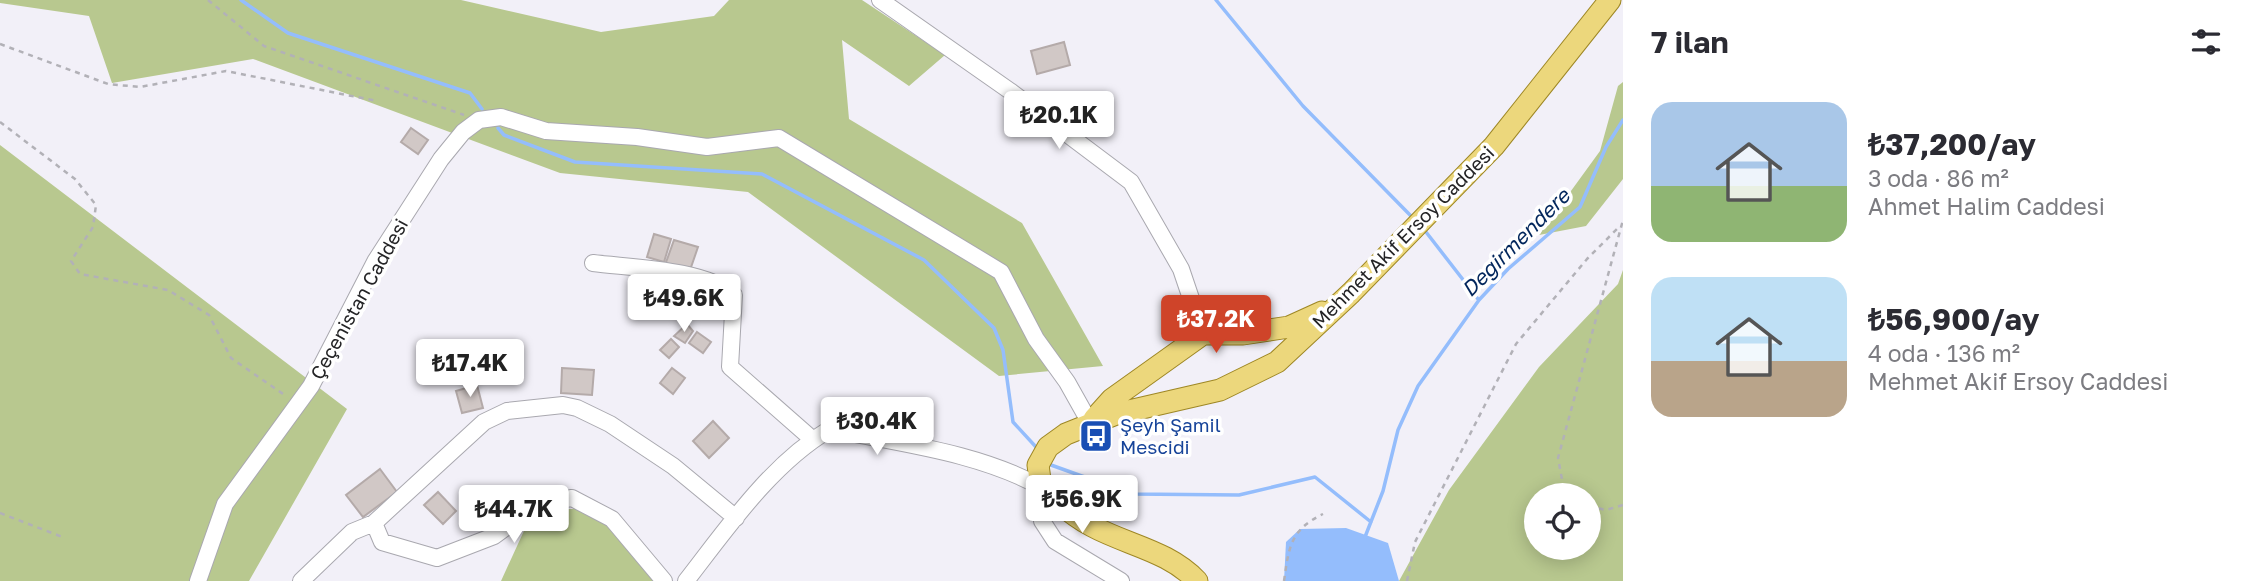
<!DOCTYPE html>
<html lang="tr">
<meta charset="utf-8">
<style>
body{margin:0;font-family:"Golos Text",sans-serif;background:#f7f7f7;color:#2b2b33;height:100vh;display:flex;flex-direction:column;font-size:26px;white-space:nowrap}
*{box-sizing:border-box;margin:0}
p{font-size:23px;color:#7c7c81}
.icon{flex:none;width:38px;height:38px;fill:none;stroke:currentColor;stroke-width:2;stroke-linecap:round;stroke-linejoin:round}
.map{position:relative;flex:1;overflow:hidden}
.side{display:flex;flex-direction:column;background:#fff;width:630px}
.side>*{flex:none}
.tools{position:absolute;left:1524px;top:483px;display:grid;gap:14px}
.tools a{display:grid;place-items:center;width:77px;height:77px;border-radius:50%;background:#fff;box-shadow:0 4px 18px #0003;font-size:35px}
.price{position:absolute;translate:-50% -60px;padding:0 16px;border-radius:7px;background:#fff;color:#222;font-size:23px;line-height:46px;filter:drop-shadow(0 2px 4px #0008)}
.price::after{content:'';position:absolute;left:50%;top:42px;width:21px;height:16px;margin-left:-10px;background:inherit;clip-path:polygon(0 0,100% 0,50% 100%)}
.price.current{background:#cf4429;color:#fff}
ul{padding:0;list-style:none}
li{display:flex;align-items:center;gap:21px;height:175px;padding:0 28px}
li span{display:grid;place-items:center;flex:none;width:196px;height:140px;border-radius:21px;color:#555}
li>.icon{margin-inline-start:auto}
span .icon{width:84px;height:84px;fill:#fffc;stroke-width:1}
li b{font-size:30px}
h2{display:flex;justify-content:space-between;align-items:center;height:84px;padding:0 28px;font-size:30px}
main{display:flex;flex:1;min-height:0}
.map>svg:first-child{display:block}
.green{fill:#b8c88f;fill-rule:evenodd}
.water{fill:#94bdfc}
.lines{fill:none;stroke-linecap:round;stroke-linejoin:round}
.stream{stroke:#94bdfc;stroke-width:3.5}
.building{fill:#d1c8c6;stroke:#b4aaa9;stroke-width:2}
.minor-casing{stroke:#a9a8af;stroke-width:18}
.major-casing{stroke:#9e8725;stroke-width:23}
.path{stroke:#b2b1b7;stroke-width:2.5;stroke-dasharray:5 5;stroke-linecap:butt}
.minor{stroke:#fff;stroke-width:16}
.major{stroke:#ecd77c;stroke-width:21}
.labels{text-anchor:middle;stroke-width:7;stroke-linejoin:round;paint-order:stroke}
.street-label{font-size:19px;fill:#242426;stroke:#fff}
.transit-label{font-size:19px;fill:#164399;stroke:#fff;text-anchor:start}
.water-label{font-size:21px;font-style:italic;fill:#02265c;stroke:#fff}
</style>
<main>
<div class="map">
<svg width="1623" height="581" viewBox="0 0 1623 581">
<rect width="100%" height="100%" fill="#f2f0f8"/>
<!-- green -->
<path class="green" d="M 0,0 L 461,0 L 601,32 L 714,16 L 729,0 L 862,0 L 945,55 L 909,86 L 842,40 L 849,119 L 1022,223 L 1103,366 L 999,376 L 748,192 L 560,173 L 253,59 L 112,83 L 89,16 L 0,3 Z
M 1623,82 L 1623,179 L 1586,226 L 1539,235 L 1600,151 L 1618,86 Z
M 0,145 L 347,409 L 249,581 L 0,581 Z
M 1623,270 L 1623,581 L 1399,581 L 1449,490 L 1539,367 L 1618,284 ZM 1536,495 L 1589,495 L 1589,548 L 1536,548 Z
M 534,509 L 601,509 L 658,581 L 501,581 Z"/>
<!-- water -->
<path class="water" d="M 1346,528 L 1388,543 L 1399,581 L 1284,581 L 1286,542 L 1300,529 Z"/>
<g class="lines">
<!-- stream -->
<path class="stream" d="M 241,0 L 288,33 L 470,93 L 482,109
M 1216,0 L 1303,106 L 1411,216
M 498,128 L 504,135 L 575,162 L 762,174 L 924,260 L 994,328 L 1003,350 L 1013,422 L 1036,447
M 1426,232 L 1478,299
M 1051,465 L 1132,494 L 1239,495 L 1315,477 L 1371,522
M 1365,537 L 1383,491 L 1398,430 L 1418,386 L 1479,300 L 1508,269 L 1580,207 L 1606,147 L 1623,120"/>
</g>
<!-- building -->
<path class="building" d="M 1064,42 L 1070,65 L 1037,74 L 1031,51 Z
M 411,128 L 428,140 L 418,154 L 401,142 Z
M 654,234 L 671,239 L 664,262 L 647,257 Z
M 674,240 L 698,247 L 688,276 L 664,268 Z
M 687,324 L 693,331 L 685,343 L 674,336 Z
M 697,332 L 711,342 L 703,353 L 689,343 Z
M 671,339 L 679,347 L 669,358 L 660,350 Z
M 562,368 L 594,370 L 592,395 L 561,393 Z
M 672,368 L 685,378 L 673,394 L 660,383 Z
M 477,385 L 483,408 L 462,413 L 456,391 Z
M 713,421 L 729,438 L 709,458 L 693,441 Z
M 380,469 L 397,492 L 363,517 L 346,495 Z
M 438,492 L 456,511 L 443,524 L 424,505 Z"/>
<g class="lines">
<defs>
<path id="minor" d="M 880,0 L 1010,91 L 1131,182 L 1181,269 L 1203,334
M 593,263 C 632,268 705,269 734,295 L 730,367 L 812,439
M 374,523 L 382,542 L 437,558 L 494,536 L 539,503 L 572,498 L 612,519 L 664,581
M 198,581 L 225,504 L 311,386 L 376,260 L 441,159 L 463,132 L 479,120 L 501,117 L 546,131 L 637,137 L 707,147 L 779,138 L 1001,272 L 1036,339 L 1067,382 L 1090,423
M 301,581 L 352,532 L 374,523 L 484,422 L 507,411 L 563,405 L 577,408 L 610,424 L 673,466 L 736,518
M 686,581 C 728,527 771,464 830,429 C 901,444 977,452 1041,487 L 1042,521 L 1055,541 L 1121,581"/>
<path id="major" d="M 1094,419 L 1112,399 L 1203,334 L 1243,334 L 1289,327 L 1322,312
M 1197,581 C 1169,551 1127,545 1092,526 C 1073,516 1057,502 1041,487 L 1038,465 L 1048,447 L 1066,434 L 1116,414 L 1220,390 L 1277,362 L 1351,293 L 1494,146 L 1610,0"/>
</defs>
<!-- minor casing -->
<use href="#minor" class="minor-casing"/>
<!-- major casing -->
<use href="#major" class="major-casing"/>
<!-- path -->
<path class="path" d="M 208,0 L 264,46 L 464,115
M 0,44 L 108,84 L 140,87 L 226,71 L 377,101
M 0,122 L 75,179 L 96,205 L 93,227 L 71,261 L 80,274 L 168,290 L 209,315 L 231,358 L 286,396
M 1571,495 L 1564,490 L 1558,458 L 1623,220
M 1589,506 L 1606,510 L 1623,505
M 0,513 L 65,538
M 1284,581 C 1289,547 1290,530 1323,514
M 1407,581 L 1415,542 L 1516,344 L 1587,259 L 1619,227"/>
<!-- minor -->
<use href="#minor" class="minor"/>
<!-- major -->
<use href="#major" class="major"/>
</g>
<!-- icons -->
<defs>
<symbol id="bus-square" viewBox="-11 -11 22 22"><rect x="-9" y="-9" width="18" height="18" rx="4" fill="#1a4fb4" stroke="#fff"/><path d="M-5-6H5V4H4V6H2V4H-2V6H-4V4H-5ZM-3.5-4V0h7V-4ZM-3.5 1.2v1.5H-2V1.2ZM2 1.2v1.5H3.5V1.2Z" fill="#fff"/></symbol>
</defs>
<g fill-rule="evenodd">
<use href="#bus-square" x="1077" y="417" width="38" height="38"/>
</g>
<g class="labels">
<!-- street labels -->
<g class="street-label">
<text transform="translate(1403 237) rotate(-45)" y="7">Mehmet Akif Ersoy Caddesi</text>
<text transform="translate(359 299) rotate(-61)" y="7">Çeçenistan Caddesi</text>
</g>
<!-- transit labels -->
<g class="transit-label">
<text x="1120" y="432">Şeyh Şamil<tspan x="1120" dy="22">Mescidi</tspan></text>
</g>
<!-- water labels -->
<g class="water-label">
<text transform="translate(1516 243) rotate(-45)" y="7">Değirmendere</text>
</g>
</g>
</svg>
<div class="tools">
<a><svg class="icon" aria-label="locate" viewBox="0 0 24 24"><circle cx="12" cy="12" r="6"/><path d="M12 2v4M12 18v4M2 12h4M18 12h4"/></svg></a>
</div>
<b class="price" style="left:1059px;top:151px">₺20.1K</b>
<b class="price" style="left:684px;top:334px">₺49.6K</b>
<b class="price current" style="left:1216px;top:355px">₺37.2K</b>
<b class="price" style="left:470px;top:399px">₺17.4K</b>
<b class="price" style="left:877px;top:457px">₺30.4K</b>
<b class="price" style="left:1082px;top:535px">₺56.9K</b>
<b class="price" style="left:514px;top:545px">₺44.7K</b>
</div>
<section class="side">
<h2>7 ilan<svg class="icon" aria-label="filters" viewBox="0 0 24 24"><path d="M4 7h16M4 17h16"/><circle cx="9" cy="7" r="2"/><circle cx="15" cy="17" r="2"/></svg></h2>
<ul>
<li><span style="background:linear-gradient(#a9c7e8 60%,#8fb573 0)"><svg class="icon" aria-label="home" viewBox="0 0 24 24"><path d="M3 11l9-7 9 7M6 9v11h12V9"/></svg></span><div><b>₺37,200/ay</b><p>3 oda · 86 m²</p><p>Ahmet Halim Caddesi</p></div></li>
<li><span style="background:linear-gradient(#bfe0f5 60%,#b9a48a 0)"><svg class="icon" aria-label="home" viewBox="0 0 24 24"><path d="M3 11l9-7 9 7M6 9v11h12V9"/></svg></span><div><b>₺56,900/ay</b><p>4 oda · 136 m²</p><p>Mehmet Akif Ersoy Caddesi</p></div></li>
</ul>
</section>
</main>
